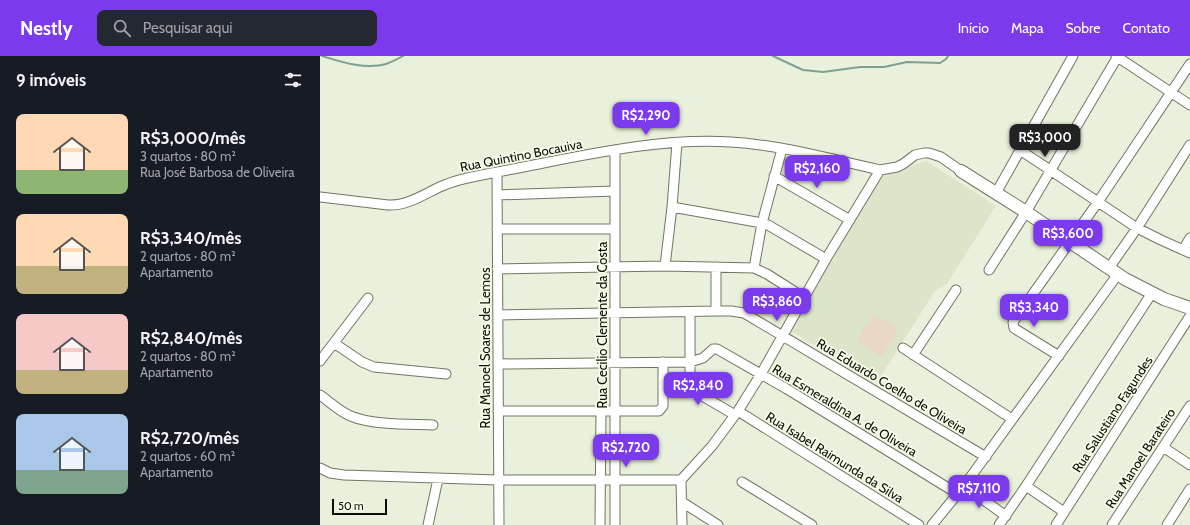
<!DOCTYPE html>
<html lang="pt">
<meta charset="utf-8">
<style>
body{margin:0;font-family:Cabin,sans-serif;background:#242831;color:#f1f3f6;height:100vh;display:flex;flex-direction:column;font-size:15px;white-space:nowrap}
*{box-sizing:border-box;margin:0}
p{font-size:13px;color:#9ea1a6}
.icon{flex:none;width:22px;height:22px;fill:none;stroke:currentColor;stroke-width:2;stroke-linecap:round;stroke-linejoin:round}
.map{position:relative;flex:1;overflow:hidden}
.drawer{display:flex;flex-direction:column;background:#171b24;width:320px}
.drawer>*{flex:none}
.scale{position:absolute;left:12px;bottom:10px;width:55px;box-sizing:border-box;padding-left:4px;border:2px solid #0b0d07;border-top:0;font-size:11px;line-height:14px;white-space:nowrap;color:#0b0d07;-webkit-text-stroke:3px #f6fde9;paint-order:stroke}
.price{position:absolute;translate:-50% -34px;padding:0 9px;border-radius:8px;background:#7c3aed;color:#fff;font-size:13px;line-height:26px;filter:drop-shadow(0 1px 2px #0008)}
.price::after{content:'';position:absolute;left:50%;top:24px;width:12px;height:9px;margin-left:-6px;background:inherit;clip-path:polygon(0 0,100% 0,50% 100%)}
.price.active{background:#222;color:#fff}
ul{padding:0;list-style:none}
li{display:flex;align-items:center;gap:12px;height:100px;padding:0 16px}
li span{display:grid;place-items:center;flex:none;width:112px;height:80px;border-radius:8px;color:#555}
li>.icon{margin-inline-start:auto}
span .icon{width:48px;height:48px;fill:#fffc;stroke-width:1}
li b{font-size:17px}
h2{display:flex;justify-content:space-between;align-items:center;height:48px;padding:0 16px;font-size:17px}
header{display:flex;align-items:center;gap:24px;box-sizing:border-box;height:56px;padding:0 20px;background:#7c3aed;color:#fff}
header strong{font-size:19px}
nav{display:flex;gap:22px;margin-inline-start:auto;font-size:14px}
.search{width:280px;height:36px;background:#242831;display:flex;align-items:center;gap:10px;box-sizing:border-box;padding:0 14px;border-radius:8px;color:#9ea1a6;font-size:15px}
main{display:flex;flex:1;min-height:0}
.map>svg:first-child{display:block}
.built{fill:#dce5c9}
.green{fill:#e9d9c4}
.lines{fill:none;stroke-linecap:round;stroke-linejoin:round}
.stream{stroke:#7ea194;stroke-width:2}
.street-casing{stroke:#707664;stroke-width:11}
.secondary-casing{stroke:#707664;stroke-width:14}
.street{stroke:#fff;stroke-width:9}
.secondary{stroke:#fff;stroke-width:12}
.labels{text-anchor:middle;stroke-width:3.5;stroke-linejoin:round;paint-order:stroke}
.street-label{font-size:13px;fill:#0b0d07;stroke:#f6fde9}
</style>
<header>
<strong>Nestly</strong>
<div class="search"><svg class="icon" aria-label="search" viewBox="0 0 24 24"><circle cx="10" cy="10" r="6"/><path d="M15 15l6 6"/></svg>Pesquisar aqui</div>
<nav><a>Início</a><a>Mapa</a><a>Sobre</a><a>Contato</a></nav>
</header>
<main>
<section class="drawer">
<h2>9 imóveis<svg class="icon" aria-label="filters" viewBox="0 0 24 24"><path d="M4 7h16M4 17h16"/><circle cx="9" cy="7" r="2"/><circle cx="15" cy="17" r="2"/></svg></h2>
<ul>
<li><span style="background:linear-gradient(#ffd9b3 70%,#8fb573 0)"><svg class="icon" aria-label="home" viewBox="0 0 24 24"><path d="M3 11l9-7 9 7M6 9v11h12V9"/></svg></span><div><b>R$3,000/mês</b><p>3 quartos · 80 m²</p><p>Rua José Barbosa de Oliveira</p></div></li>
<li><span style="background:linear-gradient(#ffd9b3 65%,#c2b280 0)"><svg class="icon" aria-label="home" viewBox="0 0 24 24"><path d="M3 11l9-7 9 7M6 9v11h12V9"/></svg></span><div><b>R$3,340/mês</b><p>2 quartos · 80 m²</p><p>Apartamento</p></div></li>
<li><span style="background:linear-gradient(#f6c9c9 70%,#c2b280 0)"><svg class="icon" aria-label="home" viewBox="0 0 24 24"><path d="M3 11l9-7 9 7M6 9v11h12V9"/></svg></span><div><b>R$2,840/mês</b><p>2 quartos · 80 m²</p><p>Apartamento</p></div></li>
<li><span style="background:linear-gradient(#a9c7e8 70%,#7fa58c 0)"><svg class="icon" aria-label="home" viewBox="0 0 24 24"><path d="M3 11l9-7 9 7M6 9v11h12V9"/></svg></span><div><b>R$2,720/mês</b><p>2 quartos · 60 m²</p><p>Apartamento</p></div></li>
</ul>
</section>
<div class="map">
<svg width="870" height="469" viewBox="0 0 870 469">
<rect width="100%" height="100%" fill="#e9f0db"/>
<!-- built -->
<path class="built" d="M 606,105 L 676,150 L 628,226 L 615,235 L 557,326 L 471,275 L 560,121 Z"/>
<!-- green -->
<path class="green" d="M 553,258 L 579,271 L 562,301 L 537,286 Z"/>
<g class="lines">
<!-- stream -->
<path class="stream" d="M 2,0 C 21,6 46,14 66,8 C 72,6 78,3 83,0
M 453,0 L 483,14 L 503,16 L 540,11 L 564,11 L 587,6 L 620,7 L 626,3 L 628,0"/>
<defs>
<path id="street" d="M 796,0 L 870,49
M 295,94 L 295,469
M 700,94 L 817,172 L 841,184 L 870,197
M 177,116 L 179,469
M 454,120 L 530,164
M 676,137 L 753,0
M 177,139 L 295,135
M 0,141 L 68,149 C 90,150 108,135 127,128 C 142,122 157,120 172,117 C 249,103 333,81 411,86 C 461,89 511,103 560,114 L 577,111 L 583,108 L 595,99 L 604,97 L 609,97 L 621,101 L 641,115
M 352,151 L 442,167 L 448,169 L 506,203
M 177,173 L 295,173
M 863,194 L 870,182
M 345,210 L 352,151 L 357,87
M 396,211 L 396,255
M 434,212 L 442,167 L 462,93
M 789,212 L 817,172 L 870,89
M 177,213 L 345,210 L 434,212 L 447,218 L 483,241
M 669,214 L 706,156 L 798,0
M 178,259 L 396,255 L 411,255 L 424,257 L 666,401
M 14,287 L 42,306 L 54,311 L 126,318
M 583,292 L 692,363
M 593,299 L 636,234
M 739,300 L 697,274 L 694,272 L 693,266 L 778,146 L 870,8
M 0,305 L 48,242
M 178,308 L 370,306 L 370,256
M 0,339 C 10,346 21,357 33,361 C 54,369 91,368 113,369
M 178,355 L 339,355 L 343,350 L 343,306
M 418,355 L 599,469
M 415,359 L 374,335 L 370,330 L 370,306 L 383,302 L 393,293 L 397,293 L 467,333 L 638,438
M 843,391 L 870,409
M 0,412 L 10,417 L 24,419 L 178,424 L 361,424
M 361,424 L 392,390 L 418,355 L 441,318 L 506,203 L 560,114
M 361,424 L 362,469
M 422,426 L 492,469
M 644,430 L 686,460
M 706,430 L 744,456
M 362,446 L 398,469
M 108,469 L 118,423
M 280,469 L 281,355
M 612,469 L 644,430 L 798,218
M 679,469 L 706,430 L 832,237
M 736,469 L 870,260
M 792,469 L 870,350
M 847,469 L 870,433"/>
<path id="secondary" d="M 641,115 L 706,156 L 805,223 L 844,243 L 870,252"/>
</defs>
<!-- street casing -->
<use href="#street" class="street-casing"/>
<!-- secondary casing -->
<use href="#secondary" class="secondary-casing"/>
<!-- street -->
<use href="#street" class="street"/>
<!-- secondary -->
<use href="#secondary" class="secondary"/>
</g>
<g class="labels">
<!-- street labels -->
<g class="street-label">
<text transform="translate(201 99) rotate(-11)" y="5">Rua Quintino Bocauiva</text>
<text transform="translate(282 269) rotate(-90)" y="5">Rua Cecilio Clemente da Costa</text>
<text transform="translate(165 292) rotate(-90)" y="5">Rua Manoel Soares de Lemos</text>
<text transform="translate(572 330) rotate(31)" y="5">Rua Eduardo Coelho de Oliveira</text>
<text transform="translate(525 354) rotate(31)" y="5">Rua Esmeraldina A. de Oliveira</text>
<text transform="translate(792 358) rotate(-57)" y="5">Rua Salustiano Fagundes</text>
<text transform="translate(515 401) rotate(32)" y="5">Rua Isabel Raimunda da Silva</text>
<text transform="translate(820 402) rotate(-57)" y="5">Rua Manoel Barateiro</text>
</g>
</g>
</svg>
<div class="scale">50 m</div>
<b class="price" style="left:326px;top:80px">R$2,290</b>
<b class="price active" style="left:725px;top:102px">R$3,000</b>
<b class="price" style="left:497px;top:133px">R$2,160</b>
<b class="price" style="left:748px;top:198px">R$3,600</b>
<b class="price" style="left:457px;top:266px">R$3,860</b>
<b class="price" style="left:714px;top:272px">R$3,340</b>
<b class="price" style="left:378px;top:350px">R$2,840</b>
<b class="price" style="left:306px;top:412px">R$2,720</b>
<b class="price" style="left:659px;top:453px">R$7,110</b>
</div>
</main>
